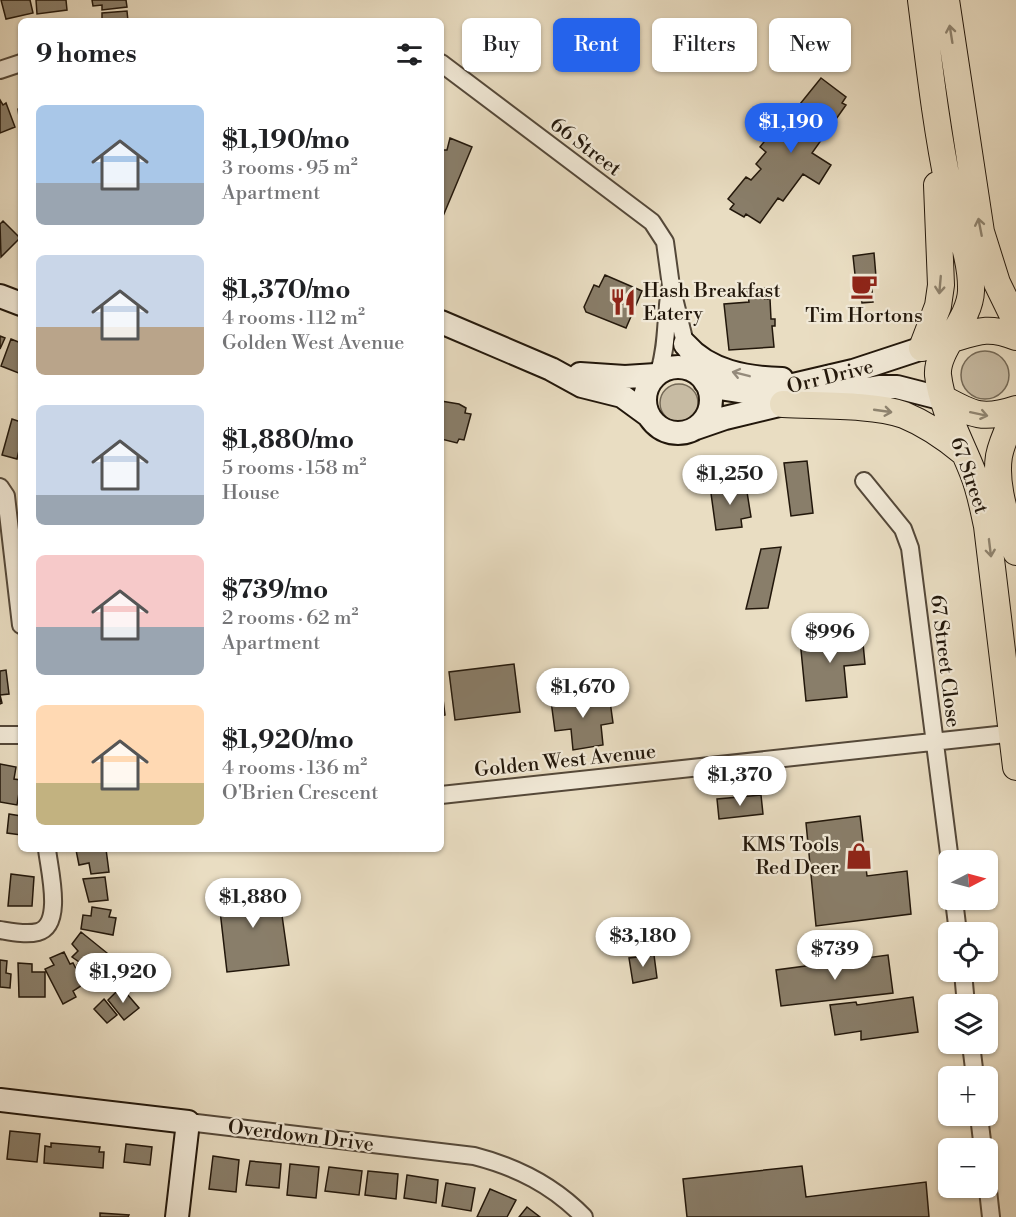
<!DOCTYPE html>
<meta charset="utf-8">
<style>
body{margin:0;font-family:"Libre Bodoni",serif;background:#f2f2f2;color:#202124;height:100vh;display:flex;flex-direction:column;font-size:22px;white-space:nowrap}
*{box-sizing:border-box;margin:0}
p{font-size:20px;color:#757577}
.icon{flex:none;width:33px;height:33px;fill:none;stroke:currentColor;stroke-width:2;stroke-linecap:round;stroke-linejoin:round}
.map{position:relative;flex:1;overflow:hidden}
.drawer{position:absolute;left:18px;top:18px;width:426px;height:834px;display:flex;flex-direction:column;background:#fff;border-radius:9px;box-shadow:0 2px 4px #0004}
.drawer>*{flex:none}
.guide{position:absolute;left:462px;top:18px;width:464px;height:54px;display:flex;gap:12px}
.needle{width:39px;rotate:84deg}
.fabs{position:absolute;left:938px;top:850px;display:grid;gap:12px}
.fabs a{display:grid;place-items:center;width:60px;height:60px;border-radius:9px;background:#fff;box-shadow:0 2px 4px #0004;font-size:30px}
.price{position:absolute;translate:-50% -51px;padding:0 14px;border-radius:21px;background:#fff;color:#222;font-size:20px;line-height:39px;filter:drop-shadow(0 2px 3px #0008)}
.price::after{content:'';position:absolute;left:50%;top:36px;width:18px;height:14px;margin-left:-9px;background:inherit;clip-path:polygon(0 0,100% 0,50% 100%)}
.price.selected{background:#2563eb;color:#fff}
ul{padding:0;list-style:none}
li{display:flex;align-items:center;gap:18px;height:150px;padding:0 18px}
li span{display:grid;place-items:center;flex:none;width:168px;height:120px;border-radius:9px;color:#555}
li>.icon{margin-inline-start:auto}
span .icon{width:72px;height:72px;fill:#fffc;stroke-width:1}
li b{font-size:26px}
h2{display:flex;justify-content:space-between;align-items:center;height:72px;padding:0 18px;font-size:26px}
.chip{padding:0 21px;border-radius:9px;background:#fff;box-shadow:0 2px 4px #0004;font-size:21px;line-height:54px}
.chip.selected{background:#2563eb;color:#fff}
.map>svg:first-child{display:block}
.green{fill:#c7bba3;stroke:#746957;stroke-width:1.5}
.building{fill:#897e6a;stroke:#22170b;stroke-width:1.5}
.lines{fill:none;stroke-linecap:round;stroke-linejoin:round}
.street-casing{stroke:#544839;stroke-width:20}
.secondary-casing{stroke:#22170b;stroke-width:26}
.primary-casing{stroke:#22170b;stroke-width:28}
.street{stroke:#f1e9d7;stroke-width:16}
.secondary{stroke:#f1e9d7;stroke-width:22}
.primary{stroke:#e9ddc2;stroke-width:26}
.oneway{stroke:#8f8470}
.oneway2{stroke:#948a7b}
.labels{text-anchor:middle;stroke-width:4.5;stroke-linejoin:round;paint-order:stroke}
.street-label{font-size:20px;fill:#22170b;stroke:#f1e9d7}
.poi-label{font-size:20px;fill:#22170b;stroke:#f1e9d7;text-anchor:start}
</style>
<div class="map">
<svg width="1016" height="1217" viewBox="0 0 1016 1217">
<rect width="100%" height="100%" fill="#e9ddc2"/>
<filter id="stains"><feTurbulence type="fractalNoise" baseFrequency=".00333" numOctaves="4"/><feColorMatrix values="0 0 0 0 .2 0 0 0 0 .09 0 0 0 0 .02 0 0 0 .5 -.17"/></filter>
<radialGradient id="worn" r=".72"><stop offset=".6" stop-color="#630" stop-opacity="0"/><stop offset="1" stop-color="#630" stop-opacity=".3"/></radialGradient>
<!-- green -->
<path class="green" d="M961 375a24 24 0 1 1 48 0a24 24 0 1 1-48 0Z
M660 403a19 19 0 1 1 38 0a19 19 0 1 1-38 0Z"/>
<!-- building -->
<path class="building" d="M 1,0 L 30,0 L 33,13 L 6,19 Z
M 36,0 L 66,0 L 67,10 L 37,14 Z
M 92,0 L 126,0 L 127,7 L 102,10 L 102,5 L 93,6 Z
M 127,11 L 128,21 L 94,21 L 102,20 L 102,13 Z
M 821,78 L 846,97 L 842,103 L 846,105 L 812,153 L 831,165 L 819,184 L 803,174 L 783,201 L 778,198 L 760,223 L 746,214 L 744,217 L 730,209 L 734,204 L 728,199 L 746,177 L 751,180 L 761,169 L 756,164 L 766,152 L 760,147 L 771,133 L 775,135 Z
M 0,100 L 3,105 L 6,103 L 15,127 L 0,133 Z
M 21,108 L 21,133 L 18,109 Z
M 450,138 L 472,147 L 441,221 L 441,150 L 447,150 Z
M 3,221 L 20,238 L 1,257 L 0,224 Z
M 874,253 L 876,277 L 871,278 L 873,302 L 862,303 L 860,293 L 857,293 L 853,256 Z
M 605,275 L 642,291 L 626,328 L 586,312 L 584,307 L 594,285 L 599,287 Z
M 764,288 L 765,299 L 770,299 L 771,319 L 775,319 L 775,326 L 772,326 L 774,347 L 729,350 L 724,304 L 749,302 L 747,289 Z
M 0,336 L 5,338 L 0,349 Z
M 11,339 L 21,343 L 21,374 L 1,366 Z
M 441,401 L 459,404 L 466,408 L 465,413 L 471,414 L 464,440 L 459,439 L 457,443 L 441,439 Z
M 12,419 L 21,422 L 21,451 L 19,450 L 17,459 L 2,455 Z
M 807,461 L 813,513 L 791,516 L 784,463 Z
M 743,483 L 744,493 L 747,492 L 751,517 L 741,519 L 742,527 L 716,530 L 710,486 Z
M 781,547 L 768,608 L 746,609 L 761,549 Z
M 862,633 L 865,664 L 844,666 L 847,697 L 806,701 L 800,640 Z
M 514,664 L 520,712 L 455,720 L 449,672 Z
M 6,670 L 9,694 L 0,695 L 2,703 L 0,704 L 0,671 Z
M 441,683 L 445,715 L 441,716 Z
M 609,694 L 613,723 L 601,725 L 603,745 L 573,750 L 571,729 L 555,731 L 551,701 Z
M 0,764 L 16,767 L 14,779 L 21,780 L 17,805 L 0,802 Z
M 761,795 L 763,814 L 719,819 L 717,799 Z
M 9,814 L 21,816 L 21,835 L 7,833 Z
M 860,816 L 867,876 L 907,871 L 911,914 L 816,926 L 806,823 Z
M 106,849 L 109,872 L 91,874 L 89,863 L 79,865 L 76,850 Z
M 11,874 L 34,877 L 32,906 L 8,906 Z
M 105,877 L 108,900 L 89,902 L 83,879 Z
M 278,887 L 289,965 L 227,972 L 218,893 Z
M 92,907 L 111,910 L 109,917 L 116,918 L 113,935 L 81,929 L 83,915 L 91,916 Z
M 81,932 L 112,957 L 95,979 L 77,965 L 79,962 L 72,957 L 78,951 L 72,944 Z
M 64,952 L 70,964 L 73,963 L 84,984 L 73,991 L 76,997 L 63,1004 L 45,969 L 54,965 L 50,958 Z
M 654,955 L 657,978 L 633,983 L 629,958 Z
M 888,955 L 893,993 L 781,1006 L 776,970 Z
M 0,960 L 7,961 L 6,973 L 11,974 L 10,988 L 0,987 Z
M 18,963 L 32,964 L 32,972 L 45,972 L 45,997 L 19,997 Z
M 121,987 L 139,1008 L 124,1020 L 108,1000 Z
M 913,997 L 918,1032 L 861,1040 L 861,1031 L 835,1035 L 830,1005 L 856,1002 L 857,1005 Z
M 104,999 L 117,1015 L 107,1023 L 94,1009 Z
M 10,1131 L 40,1134 L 37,1162 L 7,1159 Z
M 51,1143 L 100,1147 L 99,1152 L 104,1152 L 103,1168 L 44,1163 L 45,1146 L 51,1147 Z
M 126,1144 L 152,1147 L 150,1165 L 124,1162 Z
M 213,1156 L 239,1160 L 236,1192 L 209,1189 Z
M 250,1161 L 281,1164 L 279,1188 L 246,1185 Z
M 290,1164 L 319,1167 L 316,1198 L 287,1195 Z
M 802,1166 L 806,1197 L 926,1182 L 929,1217 L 687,1217 L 683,1179 Z
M 329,1167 L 362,1171 L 359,1195 L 325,1191 Z
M 368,1171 L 398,1174 L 396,1199 L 365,1195 Z
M 407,1175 L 438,1180 L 436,1203 L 404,1198 Z
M 446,1183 L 475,1188 L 471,1211 L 442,1206 Z
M 490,1189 L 516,1200 L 507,1217 L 477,1217 Z
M 527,1207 L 540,1217 L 519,1217 Z
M 100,1213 L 129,1215 L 128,1217 L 100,1217 Z"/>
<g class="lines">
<defs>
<path id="street" d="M 441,63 L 652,222 L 665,242 L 671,286 L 687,351 L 700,375
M 0,70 L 21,63
M 659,372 C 668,343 665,319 670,289
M 864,481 L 903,529 L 910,548 L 950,861
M 0,487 L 6,496 L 21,625
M 0,735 L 21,735
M 441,795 L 1016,733
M 954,900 L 958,933
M 0,930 C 12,932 26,935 38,932 C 64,925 49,869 47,849
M 963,972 L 966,1005
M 971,1044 L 975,1077
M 979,1116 L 983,1149
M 188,1122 L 474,1156 C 517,1167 553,1185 584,1217
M 987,1181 L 991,1217"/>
<path id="secondary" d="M 0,296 L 21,304
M 441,322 L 551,369 L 582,386 L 622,396 L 648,415
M 685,344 C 709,372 747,378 782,379
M645 400a33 33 0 1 1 66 0a33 33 0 1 1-66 0Z
M 580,374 L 625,377 L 656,375
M 705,382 L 719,388 L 751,393 L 772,390 L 853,371 L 938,343
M 696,428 L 725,418 L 783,404 L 879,387 L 897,387 L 944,399
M 0,1100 L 188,1122 L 177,1217"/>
<path id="primary" d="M 921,0 C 929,63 936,127 949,189 C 956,222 972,257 971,291 C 970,321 936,349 938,375 C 942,409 961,442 973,473 C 980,490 983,508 987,526 L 1016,767
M 946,0 L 981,232 L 997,283 L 1016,322
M 952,339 C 978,331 989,326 1016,337
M 922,348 L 938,306 L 941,285 L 937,185
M 944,399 C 973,415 983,420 1016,409
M 783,404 C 817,406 873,404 904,415 C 926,424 945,437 963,452
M 1016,412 C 1010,426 1002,440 999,456 C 994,487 1008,522 1016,552"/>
</defs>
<!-- street casing -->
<use href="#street" class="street-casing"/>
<!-- secondary casing -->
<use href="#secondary" class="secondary-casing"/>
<!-- primary casing -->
<use href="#primary" class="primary-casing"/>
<!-- street -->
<use href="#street" class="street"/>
<!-- secondary -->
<use href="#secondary" class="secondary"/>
<!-- primary -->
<use href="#primary" class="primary"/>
</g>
<!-- one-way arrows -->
<defs><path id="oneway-shaft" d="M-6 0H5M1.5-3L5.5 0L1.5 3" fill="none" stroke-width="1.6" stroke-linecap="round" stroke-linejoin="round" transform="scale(1.5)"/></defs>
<g class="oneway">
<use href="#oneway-shaft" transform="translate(951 34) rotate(-99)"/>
<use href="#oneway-shaft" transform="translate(980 227) rotate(-101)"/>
<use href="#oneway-shaft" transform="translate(940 285) rotate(95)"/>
<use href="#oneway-shaft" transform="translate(883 411) rotate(8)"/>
<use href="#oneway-shaft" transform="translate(979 414) rotate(12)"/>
<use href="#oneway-shaft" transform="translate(990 548) rotate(83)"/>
</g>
<use class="oneway2" href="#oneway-shaft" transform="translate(741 374) rotate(-166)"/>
<!-- icons -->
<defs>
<symbol id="cafe-bare" viewBox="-9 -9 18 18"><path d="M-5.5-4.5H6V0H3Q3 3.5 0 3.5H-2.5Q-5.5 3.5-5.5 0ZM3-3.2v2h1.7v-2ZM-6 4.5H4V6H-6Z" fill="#8f2418" stroke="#f1e9d7" stroke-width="2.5" paint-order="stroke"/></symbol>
<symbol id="restaurant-bare" viewBox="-9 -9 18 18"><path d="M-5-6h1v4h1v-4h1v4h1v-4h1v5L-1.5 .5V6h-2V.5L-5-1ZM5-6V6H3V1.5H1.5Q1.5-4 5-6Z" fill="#8f2418" stroke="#f1e9d7" stroke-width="2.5" paint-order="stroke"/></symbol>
<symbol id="shop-bare" viewBox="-9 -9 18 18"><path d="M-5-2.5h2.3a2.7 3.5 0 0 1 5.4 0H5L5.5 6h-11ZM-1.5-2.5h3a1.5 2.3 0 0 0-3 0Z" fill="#8f2418" stroke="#f1e9d7" stroke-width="2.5" paint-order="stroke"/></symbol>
</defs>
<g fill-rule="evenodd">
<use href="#cafe-bare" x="845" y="267" width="38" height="38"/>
<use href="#restaurant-bare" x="604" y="283" width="38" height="38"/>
<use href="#shop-bare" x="840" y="837" width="38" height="38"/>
</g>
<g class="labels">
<!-- street labels -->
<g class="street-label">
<text transform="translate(586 146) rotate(37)" y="7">66 Street</text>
<text transform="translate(830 376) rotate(-14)" y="7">Orr Drive</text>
<text transform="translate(970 475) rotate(71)" y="7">67 Street</text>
<text transform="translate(946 661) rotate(83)" y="7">67 Street Close</text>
<text transform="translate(565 760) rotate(-6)" y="7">Golden West Avenue</text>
<text transform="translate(301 1135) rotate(7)" y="7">Overdown Drive</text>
</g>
<!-- poi labels -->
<g class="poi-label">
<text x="643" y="297">Hash Breakfast<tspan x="643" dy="23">Eatery</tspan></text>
<text x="864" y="322" text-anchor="middle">Tim Hortons</text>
<text x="839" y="851" text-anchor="end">KMS Tools<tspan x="839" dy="23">Red Deer</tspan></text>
</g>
</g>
<rect width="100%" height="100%" filter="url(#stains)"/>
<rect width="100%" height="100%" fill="url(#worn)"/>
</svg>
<div class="fabs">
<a><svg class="needle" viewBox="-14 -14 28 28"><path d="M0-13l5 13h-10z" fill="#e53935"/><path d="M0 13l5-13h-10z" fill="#757577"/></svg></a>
<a><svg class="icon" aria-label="locate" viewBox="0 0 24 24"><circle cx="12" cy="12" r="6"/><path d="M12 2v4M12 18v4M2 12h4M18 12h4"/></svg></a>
<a><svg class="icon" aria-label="layers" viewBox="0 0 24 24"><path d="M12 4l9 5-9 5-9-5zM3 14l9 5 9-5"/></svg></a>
<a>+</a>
<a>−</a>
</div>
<b class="price selected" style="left:791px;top:154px">$1,190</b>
<b class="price" style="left:730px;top:506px">$1,250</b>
<b class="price" style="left:830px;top:664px">$996</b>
<b class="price" style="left:583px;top:719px">$1,670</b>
<b class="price" style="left:740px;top:807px">$1,370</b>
<b class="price" style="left:253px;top:929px">$1,880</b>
<b class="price" style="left:643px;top:968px">$3,180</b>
<b class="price" style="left:835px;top:981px">$739</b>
<b class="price" style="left:123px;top:1004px">$1,920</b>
<div class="guide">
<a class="chip">Buy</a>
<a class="chip selected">Rent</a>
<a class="chip">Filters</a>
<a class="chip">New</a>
</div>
<section class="drawer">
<h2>9 homes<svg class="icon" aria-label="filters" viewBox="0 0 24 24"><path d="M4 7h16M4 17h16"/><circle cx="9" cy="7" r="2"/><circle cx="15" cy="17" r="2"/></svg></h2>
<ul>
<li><span style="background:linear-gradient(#a9c7e8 65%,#9aa5b1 0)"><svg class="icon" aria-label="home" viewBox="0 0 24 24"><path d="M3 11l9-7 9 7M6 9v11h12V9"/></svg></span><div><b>$1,190/mo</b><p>3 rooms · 95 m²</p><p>Apartment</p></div></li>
<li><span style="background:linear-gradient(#c9d6e8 60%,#b9a48a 0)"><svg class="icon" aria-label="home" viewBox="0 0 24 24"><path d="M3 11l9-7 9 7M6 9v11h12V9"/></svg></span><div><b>$1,370/mo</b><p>4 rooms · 112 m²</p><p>Golden West Avenue</p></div></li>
<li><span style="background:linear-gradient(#c9d6e8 75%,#9aa5b1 0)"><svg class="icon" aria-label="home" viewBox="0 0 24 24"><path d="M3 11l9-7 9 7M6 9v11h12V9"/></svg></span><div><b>$1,880/mo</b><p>5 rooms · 158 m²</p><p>House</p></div></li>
<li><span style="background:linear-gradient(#f6c9c9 60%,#9aa5b1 0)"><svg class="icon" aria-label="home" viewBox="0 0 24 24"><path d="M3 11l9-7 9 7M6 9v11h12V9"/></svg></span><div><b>$739/mo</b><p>2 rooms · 62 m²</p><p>Apartment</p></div></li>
<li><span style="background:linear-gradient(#ffd9b3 65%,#c2b280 0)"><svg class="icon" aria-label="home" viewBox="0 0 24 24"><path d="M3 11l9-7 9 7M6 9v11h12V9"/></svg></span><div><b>$1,920/mo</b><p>4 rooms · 136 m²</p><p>O'Brien Crescent</p></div></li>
</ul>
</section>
</div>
